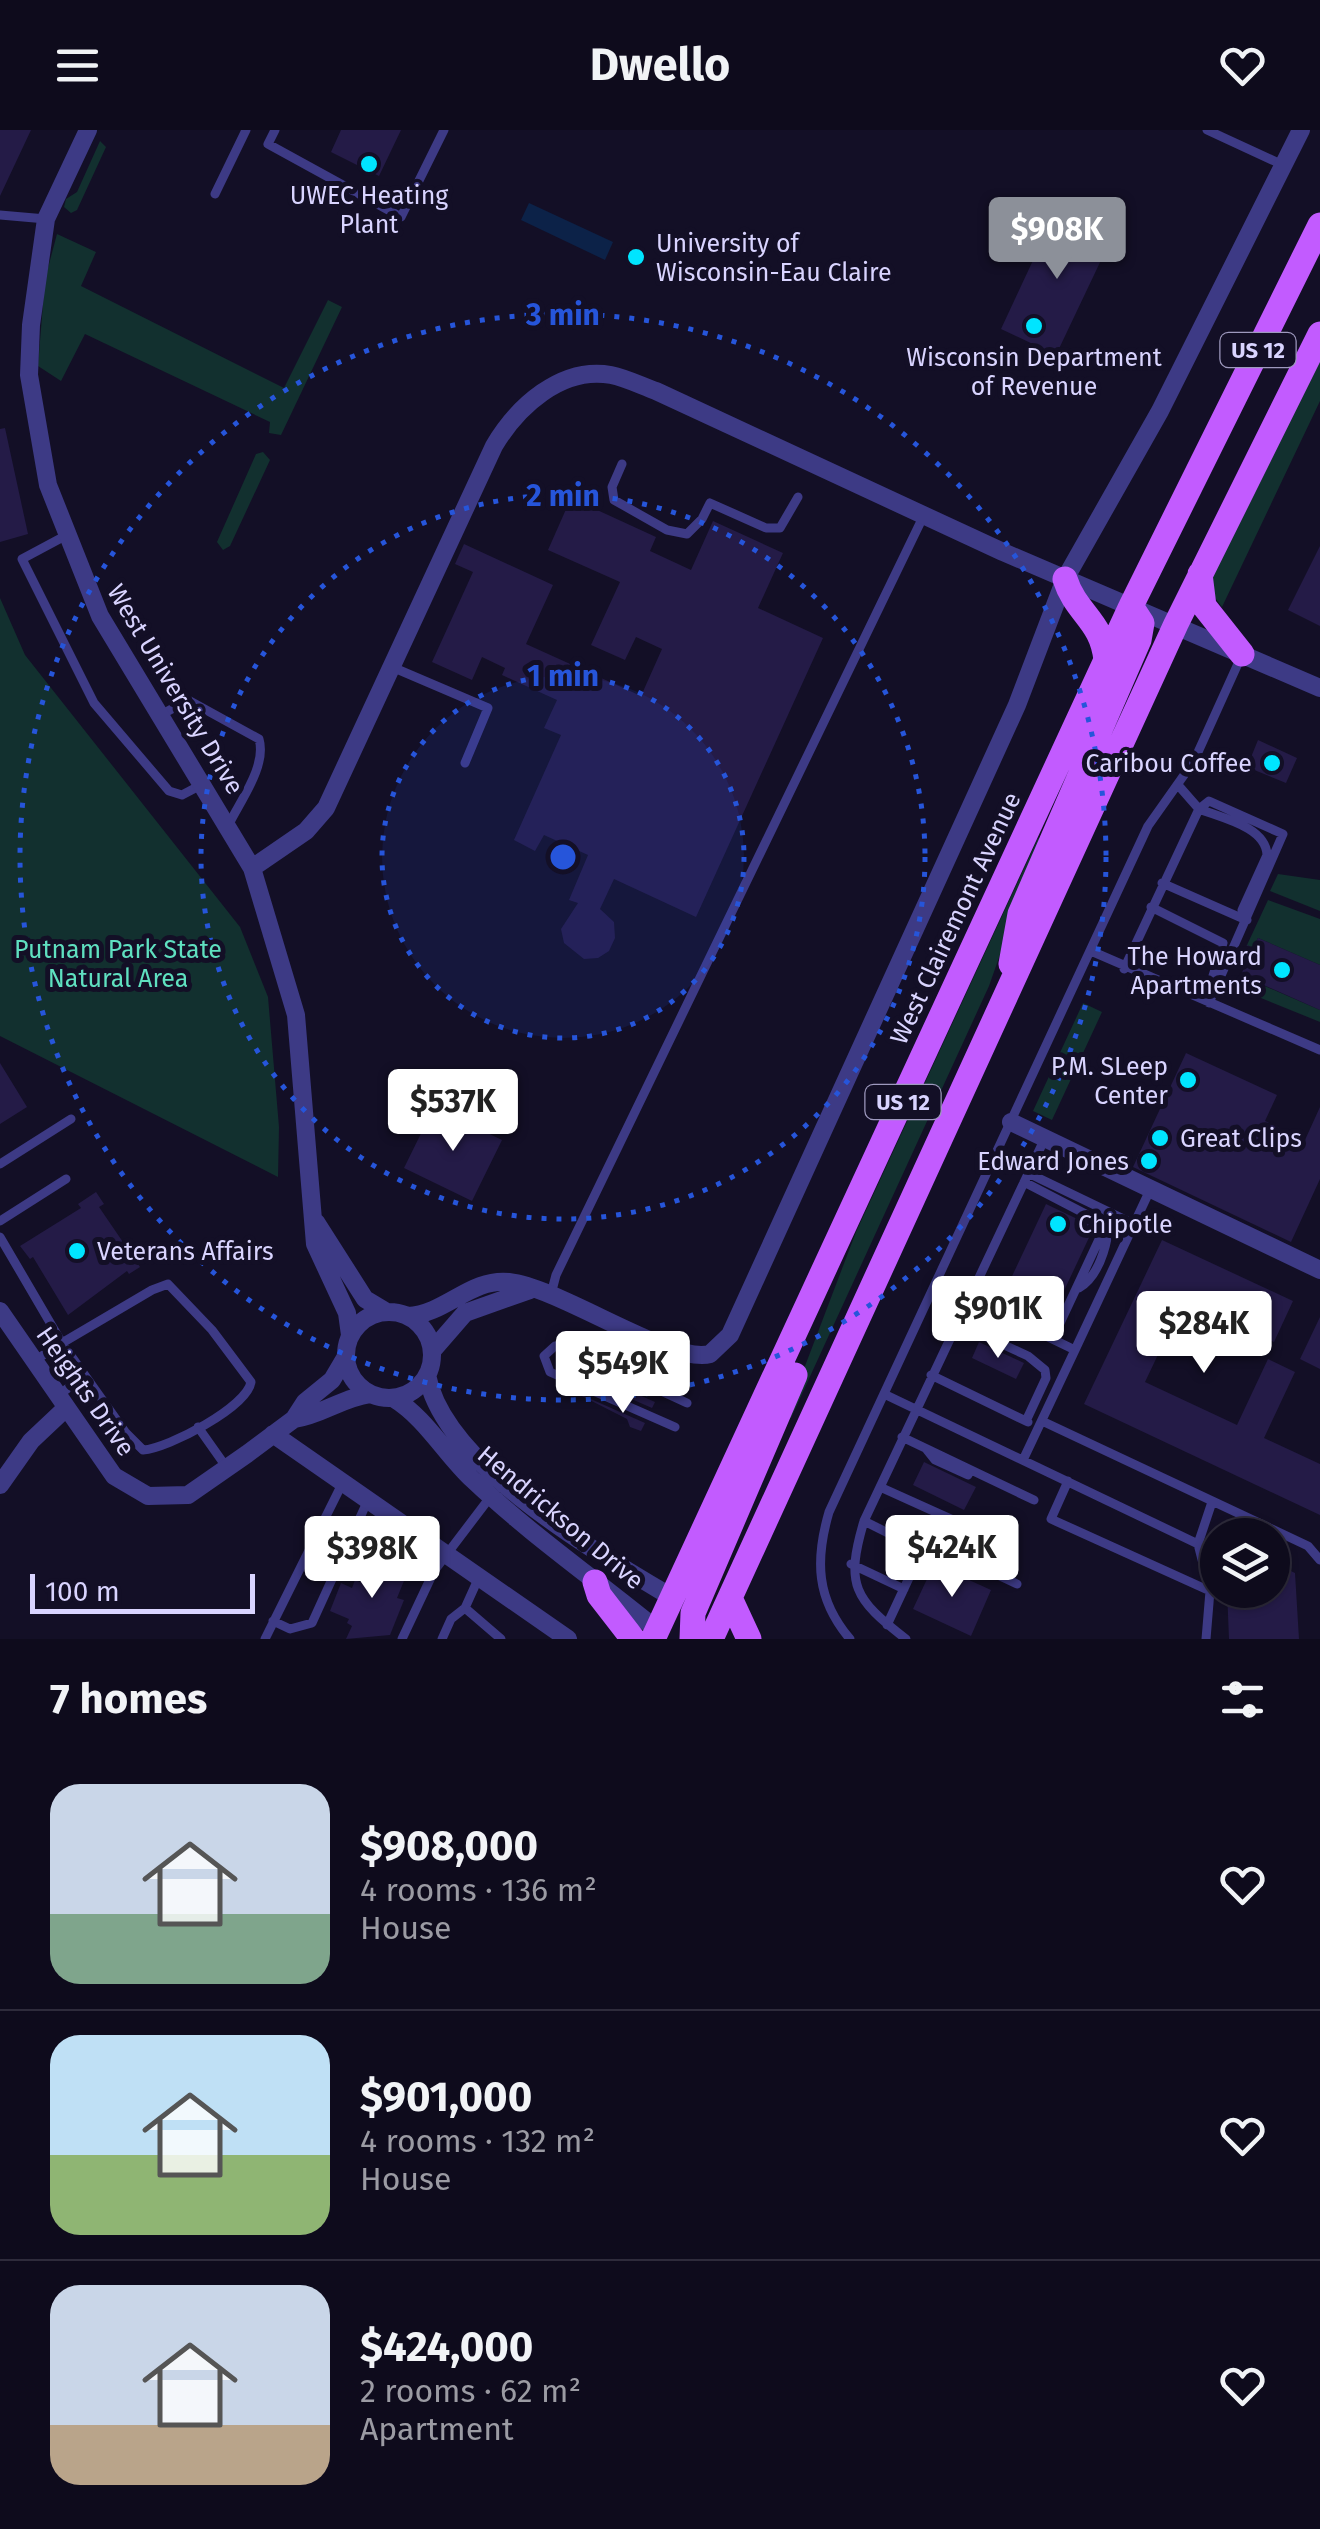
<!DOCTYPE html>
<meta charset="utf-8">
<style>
body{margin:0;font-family:"Fira Sans",sans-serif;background:#1c1929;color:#f1f3f6;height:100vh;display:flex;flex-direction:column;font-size:38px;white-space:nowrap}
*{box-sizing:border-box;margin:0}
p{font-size:32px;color:#9b9ba3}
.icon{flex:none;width:55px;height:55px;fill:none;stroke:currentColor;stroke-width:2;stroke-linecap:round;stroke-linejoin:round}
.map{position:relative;height:1509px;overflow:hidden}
.details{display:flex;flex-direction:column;background:#0e0b1c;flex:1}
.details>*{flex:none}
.fabs{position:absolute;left:1200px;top:1388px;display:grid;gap:20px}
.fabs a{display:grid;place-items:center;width:90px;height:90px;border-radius:50%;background:#0e0b1c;box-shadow:0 2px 8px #0004,0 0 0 2px #2e2b3b;font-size:50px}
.scale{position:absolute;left:30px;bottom:25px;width:225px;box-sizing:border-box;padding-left:10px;border:5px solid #d9d4ff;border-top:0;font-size:28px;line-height:35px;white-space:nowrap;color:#d9d4ff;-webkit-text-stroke:8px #130f26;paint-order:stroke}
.price{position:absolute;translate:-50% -85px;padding:0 22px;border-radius:10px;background:#fff;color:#222;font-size:32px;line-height:65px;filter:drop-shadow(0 2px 5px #0008)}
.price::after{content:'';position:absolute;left:50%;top:60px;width:30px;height:22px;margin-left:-15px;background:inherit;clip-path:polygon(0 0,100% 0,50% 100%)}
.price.on{background:#8c9099;color:#fff}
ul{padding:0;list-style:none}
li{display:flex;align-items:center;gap:30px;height:250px;padding:0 50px}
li+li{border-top:2px solid #2e2b3b}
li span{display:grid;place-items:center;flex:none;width:280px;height:200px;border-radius:30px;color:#555}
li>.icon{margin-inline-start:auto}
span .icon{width:120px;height:120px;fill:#fffc;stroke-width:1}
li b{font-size:42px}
h2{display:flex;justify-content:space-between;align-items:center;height:120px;padding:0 50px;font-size:42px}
header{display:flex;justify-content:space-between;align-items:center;height:130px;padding:0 50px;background:#0e0b1c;font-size:45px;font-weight:700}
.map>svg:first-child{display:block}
.green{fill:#12302f}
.water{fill:#0c2248}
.building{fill:#241b47}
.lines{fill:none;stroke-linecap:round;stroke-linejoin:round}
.lane{stroke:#3d3a85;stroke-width:9}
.street{stroke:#3d3a85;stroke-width:18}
.primary{stroke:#c25bff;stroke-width:25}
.ring{fill:none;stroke:#2655da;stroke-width:5;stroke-dasharray:5 10}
.poi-dot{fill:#00e5ff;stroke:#130f26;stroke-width:4}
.labels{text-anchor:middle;stroke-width:10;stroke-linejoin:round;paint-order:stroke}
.shield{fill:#130f26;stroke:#9e99be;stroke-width:2.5}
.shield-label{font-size:22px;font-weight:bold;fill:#d9d4ff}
.poi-label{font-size:25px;fill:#d9d4ff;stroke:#130f26;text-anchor:start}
.street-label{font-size:25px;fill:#d9d4ff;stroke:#130f26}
.park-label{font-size:25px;fill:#5fe0c0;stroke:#130f26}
.centre{fill:#2655da;stroke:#130f26;stroke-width:5}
.ring-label{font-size:30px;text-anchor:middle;font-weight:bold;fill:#2655da;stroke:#130f26;stroke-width:10;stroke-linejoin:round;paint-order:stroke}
</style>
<header><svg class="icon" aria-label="menu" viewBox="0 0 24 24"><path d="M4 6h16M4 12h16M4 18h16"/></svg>Dwello<svg class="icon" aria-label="heart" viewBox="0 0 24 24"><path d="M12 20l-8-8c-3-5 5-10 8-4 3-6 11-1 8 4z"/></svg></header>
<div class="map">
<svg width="1320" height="1509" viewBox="0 0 1320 1509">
<rect width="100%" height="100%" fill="#130f26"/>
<!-- green -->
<path class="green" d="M 100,11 L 106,17 L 77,80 L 71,83 L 64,77 L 66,69 L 77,62 Z
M 57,104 L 96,122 L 81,156 L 284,258 L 328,170 L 342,177 L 281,305 L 269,303 L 270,292 L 85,204 L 61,251 L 38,236 L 45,149 Z
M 1320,223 L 1320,271 L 1222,477 L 1213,465 L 1210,445 Z
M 263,322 L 270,330 L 230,416 L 223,420 L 217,412 L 256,324 Z
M 0,468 L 25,525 L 240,797 L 268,867 L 279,997 L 278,1047 L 0,906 Z
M 1038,708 L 1047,711 L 1016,779 L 989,856 L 791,1288 L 786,1286 L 856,1102 Z
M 1278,744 L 1320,750 L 1320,781 L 1270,761 Z
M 1268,770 L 1320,789 L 1320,835 L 1258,808 L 1253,818 L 1247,815 Z
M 1244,847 L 1320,880 L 1320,892 L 1239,859 Z
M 1083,873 L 1102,882 L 1052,990 L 1033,981 Z"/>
<!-- water -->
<path class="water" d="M 529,73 L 613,112 L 605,130 L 521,90 Z"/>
<!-- building -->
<path class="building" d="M 0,0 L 31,0 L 0,66 Z
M 341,0 L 401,0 L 379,46 L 331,22 Z
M 1057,79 L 1113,105 L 1056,225 L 1001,199 Z
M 5,298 L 28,404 L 0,412 L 0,299 Z
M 571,368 L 656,407 L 650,421 L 691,440 L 713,391 L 783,423 L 758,478 L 823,508 L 696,787 L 614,749 L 600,779 L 614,792 L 615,808 L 609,821 L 598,828 L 584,829 L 564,813 L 561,799 L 578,773 L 569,770 L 588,725 L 544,705 L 535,721 L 514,710 L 561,605 L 544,598 L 557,570 L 502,545 L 505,538 L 482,527 L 472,550 L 432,532 L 473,442 L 455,434 L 464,414 L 553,455 L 526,514 L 641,566 L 662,519 L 636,507 L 625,530 L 591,515 L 620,452 L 548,420 Z
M 1320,416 L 1320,496 L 1288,480 Z
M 1258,610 L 1297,628 L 1286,653 L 1247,637 Z
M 1258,808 L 1320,835 L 1320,880 L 1241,845 L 1246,833 L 1240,830 L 1247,815 L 1253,818 Z
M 1186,923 L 1277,965 L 1265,991 L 1305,1010 L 1320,977 L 1320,1049 L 1291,1112 L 1133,1037 Z
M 0,933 L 27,977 L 0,994 Z
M 434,977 L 502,1010 L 472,1071 L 404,1038 Z
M 96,1062 L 104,1074 L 99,1077 L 140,1137 L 129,1144 L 127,1141 L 68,1185 L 33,1127 L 30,1129 L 20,1116 L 81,1078 L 78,1074 Z
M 1046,1074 L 1094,1097 L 1054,1182 L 1006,1159 Z
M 1162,1110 L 1293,1171 L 1274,1212 L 1184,1170 L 1145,1252 L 1237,1295 L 1268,1229 L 1295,1242 L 1264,1308 L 1320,1334 L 1320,1385 L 1084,1274 Z
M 1320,1187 L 1320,1239 L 1300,1229 Z
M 979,1212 L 1024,1233 L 1016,1249 L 972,1228 Z
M 581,1233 L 594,1239 L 592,1244 L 655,1272 L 652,1278 L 572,1243 Z
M 566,1258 L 645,1293 L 641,1301 L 630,1297 L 627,1289 Z
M 924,1332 L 976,1357 L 964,1380 L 913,1355 Z
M 375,1428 L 408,1441 L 397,1468 L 404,1470 L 390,1505 L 346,1509 L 352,1496 L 347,1493 L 349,1489 L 330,1481 L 341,1453 L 352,1458 L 355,1450 L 360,1452 Z
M 1272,1432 L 1295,1443 L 1299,1509 L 1229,1509 L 1227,1460 L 1272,1460 Z
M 934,1434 L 991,1460 L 971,1506 L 913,1479 Z"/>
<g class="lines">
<!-- lane -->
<path class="lane" d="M 275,0 L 268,14 L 401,87 L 444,0
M 1207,0 L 1283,35
M 215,64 L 246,0
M 0,85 L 46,89
M 622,334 L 612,357 L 614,370 L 667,400 L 687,404 L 702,389 L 710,373 L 766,398 L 780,398 L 798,367
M 65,406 L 22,429 L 94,573 L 169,661 L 182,665 L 201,655
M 392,537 L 488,578 L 465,633
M 159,586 L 188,570 L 259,609 C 267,636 240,671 228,696
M 1199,679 L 1209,671 L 1283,704 L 1209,873
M 1199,679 C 1222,688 1266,697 1267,725 L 1242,780 L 1247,790
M 1162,753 L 1246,790
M 1151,777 L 1223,813 L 1212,849 L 1213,862
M 1091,821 L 1320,920
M 1124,839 L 1199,679 L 1178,655
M 0,1034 L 71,989
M 1028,1043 L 1134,1094
M 1024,1052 L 1101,1092 L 1103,1101 L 1053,1208
M 0,1091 L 66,1049
M 0,1107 L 62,1213 L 126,1303 L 143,1320 C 169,1318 247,1277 251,1252 L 212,1200 L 168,1154 L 152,1160 L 62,1213 L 34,1231
M 1079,1158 C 1101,1145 1112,1104 1107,1081
M 551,1164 L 556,1145 L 924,385
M 969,1169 L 1075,1220 L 1023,1330
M 956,1193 L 1028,1226 L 1045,1240 L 1046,1248 L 1026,1291
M 1075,1220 L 1150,1060
M 931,1245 L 1028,1292
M 884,1264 L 1198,1414
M 57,1266 L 85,1246
M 1042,1291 L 1308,1416 L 1320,1430
M 198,1297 L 227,1338
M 675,1297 L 550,1242 L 544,1226 L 555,1216 L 566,1217 L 687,1273
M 902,1307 L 1034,1370
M 927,1320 L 935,1330 L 968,1345
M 1068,1351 L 1051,1389 L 1210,1461
M 880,1357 L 1013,1417
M 864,1391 L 922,1420 L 932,1414 L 1017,1454
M 851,1434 L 904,1459
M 479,1447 L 465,1478 L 501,1509
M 273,1491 L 290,1499 L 312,1493 L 368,1370
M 887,1495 L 922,1420
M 265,1509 L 343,1352
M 402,1509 L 434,1441 L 491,1366
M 442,1509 L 451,1489 L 465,1478
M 850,1509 C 816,1469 815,1430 829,1382 L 1148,696 L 1194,631 L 1241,527
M 906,1509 C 854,1469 845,1455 864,1391 L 1045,1008
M 1206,1509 L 1210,1461 L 1198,1414 L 1212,1372"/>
<!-- street -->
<path class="street" d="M 88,0 L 46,89 L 31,195 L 29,245 L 48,355 L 100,486 L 252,738 L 296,885 L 315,1114 L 347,1183 L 350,1205
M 252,738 L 306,701 L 326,678 L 494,316 C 517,277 561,236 611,245 C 626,248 642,256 656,261 L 1003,422 L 1320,558
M 1011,992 L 1320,1140
M 316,1092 L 365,1169 L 385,1181
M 0,1181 L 114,1346 L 148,1366 L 188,1365 L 247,1324 L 294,1289 L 305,1272 L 332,1250 L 345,1228
M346 1225a43 43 0 1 1 86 0a43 43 0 1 1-86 0Z
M 408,1186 C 446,1184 470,1148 509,1152 C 561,1158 672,1235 710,1224 L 730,1205 L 1017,575 L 1065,449 L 1160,281 L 1301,0
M 432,1221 L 465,1183 L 530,1160
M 427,1245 C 444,1336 598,1423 673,1468
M 393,1268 C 426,1288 445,1324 473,1350 C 530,1404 596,1450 657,1500
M 294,1289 C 322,1285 341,1268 370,1264
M 273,1304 L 568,1509
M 0,1355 L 31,1311 L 66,1278"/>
<!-- primary -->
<path class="primary" d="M 1200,444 L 1204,476 L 1242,524
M 1065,449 C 1076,484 1102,490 1106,530
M 1011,834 L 1020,784 L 1139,510 L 1142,493 L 1131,476
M 595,1452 L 599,1465 L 633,1509
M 730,1468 L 749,1509
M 653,1509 L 1131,476 L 1320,95
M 692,1509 L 693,1483 L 795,1245
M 711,1509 L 1176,494 L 1320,204"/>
</g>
<!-- distance rings -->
<circle cx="563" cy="727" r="181" fill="#2655da" fill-opacity=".12"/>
<g class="ring">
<circle cx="563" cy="727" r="181"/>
<circle cx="563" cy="727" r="362"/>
<circle cx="563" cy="727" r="543"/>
</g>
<!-- markers -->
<g class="poi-dot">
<circle cx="369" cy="34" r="10"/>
<circle cx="636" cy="127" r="10"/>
<circle cx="1034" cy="196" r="10"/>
<circle cx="1272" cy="633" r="10"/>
<circle cx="1282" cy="840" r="10"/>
<circle cx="1188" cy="950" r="10"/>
<circle cx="1160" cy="1008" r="10"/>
<circle cx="1149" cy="1031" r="10"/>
<circle cx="1058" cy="1094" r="10"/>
<circle cx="77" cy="1121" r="10"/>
</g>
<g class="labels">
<!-- shield labels -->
<g class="shield">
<rect x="1220.5" y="203" width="75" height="34" rx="8"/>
<rect x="865.5" y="955" width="75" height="34" rx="8"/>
</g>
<g class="shield-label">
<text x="1258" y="228">US 12</text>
<text x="903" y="980">US 12</text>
</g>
<!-- poi labels -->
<g class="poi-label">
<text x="369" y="74" text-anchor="middle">UWEC Heating<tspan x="369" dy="29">Plant</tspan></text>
<text x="656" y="122">University of<tspan x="656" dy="29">Wisconsin-Eau Claire</tspan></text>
<text x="1034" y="236" text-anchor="middle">Wisconsin Department<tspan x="1034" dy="29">of Revenue</tspan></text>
<text x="1252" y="642" text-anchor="end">Caribou Coffee</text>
<text x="1262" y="835" text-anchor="end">The Howard<tspan x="1262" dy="29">Apartments</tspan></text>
<text x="1168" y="945" text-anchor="end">P.M. SLeep<tspan x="1168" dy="29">Center</tspan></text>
<text x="1180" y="1017">Great Clips</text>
<text x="1129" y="1040" text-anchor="end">Edward Jones</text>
<text x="1078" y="1103">Chipotle</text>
<text x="97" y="1130">Veterans Affairs</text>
</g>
<!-- street labels -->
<g class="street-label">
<text transform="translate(176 559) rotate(59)" y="9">West University Drive</text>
<text transform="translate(955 788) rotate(-65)" y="9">West Clairemont Avenue</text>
<text transform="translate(86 1261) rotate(55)" y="9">Heights Drive</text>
<text transform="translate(561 1387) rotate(40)" y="9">Hendrickson Drive</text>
</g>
<!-- park labels -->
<g class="park-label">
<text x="118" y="828">Putnam Park State<tspan x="118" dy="29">Natural Area</tspan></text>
</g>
</g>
<circle cx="563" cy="727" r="15" class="centre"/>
<g class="ring-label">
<text x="563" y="195">3 min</text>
<text x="563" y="376">2 min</text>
<text x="563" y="556">1 min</text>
</g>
</svg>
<div class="fabs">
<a><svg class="icon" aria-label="layers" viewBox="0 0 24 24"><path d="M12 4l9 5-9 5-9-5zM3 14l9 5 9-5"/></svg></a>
</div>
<div class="scale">100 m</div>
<b class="price on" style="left:1057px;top:152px">$908K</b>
<b class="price" style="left:453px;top:1024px">$537K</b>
<b class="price" style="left:998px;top:1231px">$901K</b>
<b class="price" style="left:1204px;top:1246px">$284K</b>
<b class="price" style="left:623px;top:1286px">$549K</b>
<b class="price" style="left:952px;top:1470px">$424K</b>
<b class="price" style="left:372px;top:1471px">$398K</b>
</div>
<section class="details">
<h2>7 homes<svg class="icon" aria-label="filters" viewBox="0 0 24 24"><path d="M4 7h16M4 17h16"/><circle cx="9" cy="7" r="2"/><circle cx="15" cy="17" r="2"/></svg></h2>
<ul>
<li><span style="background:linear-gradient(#c9d6e8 65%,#7fa58c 0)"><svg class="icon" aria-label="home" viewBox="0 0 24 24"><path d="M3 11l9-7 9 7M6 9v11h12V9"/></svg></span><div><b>$908,000</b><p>4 rooms · 136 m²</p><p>House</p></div><svg class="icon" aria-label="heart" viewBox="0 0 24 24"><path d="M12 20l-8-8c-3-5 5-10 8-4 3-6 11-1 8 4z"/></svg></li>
<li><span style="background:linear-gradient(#bfe0f5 60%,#8fb573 0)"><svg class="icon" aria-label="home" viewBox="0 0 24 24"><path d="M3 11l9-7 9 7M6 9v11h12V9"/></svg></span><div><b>$901,000</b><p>4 rooms · 132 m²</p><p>House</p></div><svg class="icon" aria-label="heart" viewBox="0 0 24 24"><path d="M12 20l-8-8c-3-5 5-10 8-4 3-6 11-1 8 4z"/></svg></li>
<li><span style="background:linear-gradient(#c9d6e8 70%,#b9a48a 0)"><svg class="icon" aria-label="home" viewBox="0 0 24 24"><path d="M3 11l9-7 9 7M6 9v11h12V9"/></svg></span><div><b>$424,000</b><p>2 rooms · 62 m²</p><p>Apartment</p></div><svg class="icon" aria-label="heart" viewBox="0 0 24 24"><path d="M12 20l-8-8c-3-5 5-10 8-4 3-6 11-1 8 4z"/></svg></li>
</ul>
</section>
